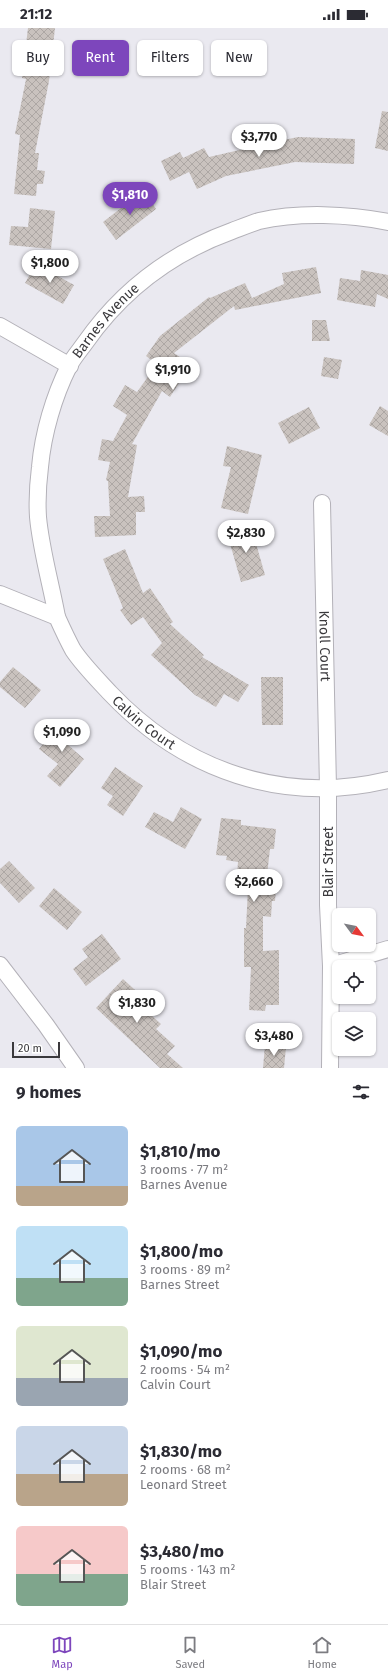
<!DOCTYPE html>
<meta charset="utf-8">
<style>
body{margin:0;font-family:"Fira Sans",sans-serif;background:#f7f7f7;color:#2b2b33;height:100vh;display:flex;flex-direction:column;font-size:15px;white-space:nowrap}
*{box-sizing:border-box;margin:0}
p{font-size:13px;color:#7c7c81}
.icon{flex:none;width:22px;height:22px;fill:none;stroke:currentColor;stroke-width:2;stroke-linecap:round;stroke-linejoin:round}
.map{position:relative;height:1040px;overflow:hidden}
.sheet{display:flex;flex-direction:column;background:#fff;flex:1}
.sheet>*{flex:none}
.banner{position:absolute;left:12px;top:12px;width:364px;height:36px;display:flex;gap:8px}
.needle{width:26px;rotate:122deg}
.buttons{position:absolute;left:332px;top:880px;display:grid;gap:8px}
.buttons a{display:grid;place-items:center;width:44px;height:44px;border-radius:6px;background:#fff;box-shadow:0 1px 3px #0004;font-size:20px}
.scale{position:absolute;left:12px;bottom:10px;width:48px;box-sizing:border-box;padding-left:4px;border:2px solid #3a393c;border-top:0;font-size:11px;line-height:14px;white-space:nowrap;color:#3a393c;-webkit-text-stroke:3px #fff;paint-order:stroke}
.price{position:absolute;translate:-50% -34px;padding:0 9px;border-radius:14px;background:#fff;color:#222;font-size:13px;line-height:26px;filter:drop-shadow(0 1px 2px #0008)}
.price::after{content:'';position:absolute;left:50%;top:24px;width:12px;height:9px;margin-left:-6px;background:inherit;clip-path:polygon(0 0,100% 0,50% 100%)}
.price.on{background:#7d46bc;color:#fff}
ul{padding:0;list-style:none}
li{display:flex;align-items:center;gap:12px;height:100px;padding:0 16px}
li span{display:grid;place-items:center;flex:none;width:112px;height:80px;border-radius:6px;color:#555}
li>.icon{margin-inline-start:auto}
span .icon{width:48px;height:48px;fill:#fffc;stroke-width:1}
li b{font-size:17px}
h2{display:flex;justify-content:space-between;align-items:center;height:48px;padding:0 16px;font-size:17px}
.pill{padding:0 14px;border-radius:6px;background:#fff;box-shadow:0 1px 3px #0004;font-size:14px;line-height:36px}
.pill.on{background:#7d46bc;color:#fff}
.status{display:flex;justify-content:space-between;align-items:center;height:28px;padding:0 20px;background:#fff;direction:ltr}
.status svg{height:11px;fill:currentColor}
.tab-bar{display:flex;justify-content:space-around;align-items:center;height:56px;border-top:1px solid #e1e1e2;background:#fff;font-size:11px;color:#7c7c81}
.tab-bar a{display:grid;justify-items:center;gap:2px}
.tab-bar .on{color:#7d46bc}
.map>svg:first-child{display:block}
.building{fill:url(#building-cross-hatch)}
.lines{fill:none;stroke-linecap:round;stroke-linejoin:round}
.minor-casing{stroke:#b3b1b8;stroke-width:18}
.minor{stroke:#fff;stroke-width:16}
.labels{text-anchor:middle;stroke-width:3;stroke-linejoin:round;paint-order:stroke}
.street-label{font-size:14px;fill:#3a393c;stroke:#fff}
</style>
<div class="status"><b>21:12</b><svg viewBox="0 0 49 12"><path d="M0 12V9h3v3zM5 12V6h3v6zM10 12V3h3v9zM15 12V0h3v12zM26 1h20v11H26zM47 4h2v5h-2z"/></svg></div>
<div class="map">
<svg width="388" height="1040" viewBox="0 0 388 1040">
<defs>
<pattern id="building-cross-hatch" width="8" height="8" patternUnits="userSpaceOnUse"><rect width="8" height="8" fill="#c9c2be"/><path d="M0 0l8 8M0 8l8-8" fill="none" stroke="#ada7a4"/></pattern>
</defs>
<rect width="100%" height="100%" fill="#eae9f0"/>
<!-- building -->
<path class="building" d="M 28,0 L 55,0 L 49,53 L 35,125 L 39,125 L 37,142 L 45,143 L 43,156 L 37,156 L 36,168 L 14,166 L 20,107 L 15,106 L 26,51 L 22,50 Z
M 382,83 L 388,84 L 388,123 L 375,120 Z
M 259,109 L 260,117 L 298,109 L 355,111 L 354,136 L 295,134 L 226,148 L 197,161 L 189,144 L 170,153 L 161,133 L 180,124 L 183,130 L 204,120 L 209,129 L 244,121 L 243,112 Z
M 143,163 L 156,181 L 116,212 L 103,194 Z
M 30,180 L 55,183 L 51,221 L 9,217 L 11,198 L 28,199 Z
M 36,236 L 74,257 L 63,276 L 25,255 Z
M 316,239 L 321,265 L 235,282 L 234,278 L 174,325 L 187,334 L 174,352 L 179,355 L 170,369 L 162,363 L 132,416 L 137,417 L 128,469 L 144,468 L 145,484 L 136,484 L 136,507 L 95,509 L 94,488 L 110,488 L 108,453 L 106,452 L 110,434 L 98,432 L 102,411 L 113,413 L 127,387 L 113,378 L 125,357 L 137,364 L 157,336 L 146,328 L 160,308 L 209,269 L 210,270 L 245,255 L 252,270 L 284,256 L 282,245 Z
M 361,242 L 388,247 L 388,271 L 377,266 L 375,279 L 337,272 L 340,250 L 360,253 Z
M 312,292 L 326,292 L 330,313 L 312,313 Z
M 324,329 L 342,332 L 338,351 L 321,348 Z
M 380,378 L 388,383 L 388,408 L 369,397 Z
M 309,379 L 320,400 L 289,416 L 278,395 Z
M 227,418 L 262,427 L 248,486 L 221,480 L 231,439 L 223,438 Z
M 251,498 L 265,547 L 241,554 L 227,505 Z
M 125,521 L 143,565 L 150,560 L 173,594 L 170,596 L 204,627 L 202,629 L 249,657 L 238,674 L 224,666 L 216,679 L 195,667 L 151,627 L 162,615 L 143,589 L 131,597 L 120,582 L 123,580 L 103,531 Z
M 13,639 L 41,662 L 25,680 L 0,659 L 0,654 Z
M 261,649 L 283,649 L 283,697 L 262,697 Z
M 64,692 L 78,705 L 68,717 L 84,731 L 60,759 L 47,748 L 58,736 L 39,721 Z
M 115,739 L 143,758 L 123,788 L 107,777 L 113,768 L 101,760 Z
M 181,779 L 202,791 L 185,821 L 145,799 L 154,784 L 173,794 Z
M 221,790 L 241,792 L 241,797 L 276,801 L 274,821 L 270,821 L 267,847 L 277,848 L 275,873 L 272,873 L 271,889 L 263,888 L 263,923 L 279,922 L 279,977 L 266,977 L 265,983 L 249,982 L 251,939 L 244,939 L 244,900 L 246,900 L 248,860 L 236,860 L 238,834 L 226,832 L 227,828 L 216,827 Z
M 9,833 L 35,860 L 19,875 L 0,855 L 0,841 Z
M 54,860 L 82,884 L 67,902 L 39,878 Z
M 102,906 L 121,931 L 86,958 L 73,941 L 88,929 L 82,921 Z
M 123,951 L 146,972 L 141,978 L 161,996 L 156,1001 L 175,1018 L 167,1026 L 183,1040 L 160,1040 L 96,980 Z
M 265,1017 L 286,1019 L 284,1040 L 263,1040 Z"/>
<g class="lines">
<defs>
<g id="minor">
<path d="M 0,298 L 70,338"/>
<path id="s1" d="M 322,475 L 328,760 L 328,877 L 331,938 L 330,1040"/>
<path id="s2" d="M 0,566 L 57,589 C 62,600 67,611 73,622 C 83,637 98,652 110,665 C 184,743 283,777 388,752"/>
<path id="s3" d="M 57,589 C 51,556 41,522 38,489 C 37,473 38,455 40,439 C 43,405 54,368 69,338 C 73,330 80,322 85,315 C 122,262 171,225 232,203 C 240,200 250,196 259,193 C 298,184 349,186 388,194"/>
<path d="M 0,937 L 46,997 L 76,1040"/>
<path d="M 331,938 L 388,921"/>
</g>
</defs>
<!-- minor casing -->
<use href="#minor" class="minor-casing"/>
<!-- minor -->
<use href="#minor" class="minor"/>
</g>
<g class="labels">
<!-- street labels -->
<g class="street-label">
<text dy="5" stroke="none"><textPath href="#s3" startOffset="316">Barnes Avenue</textPath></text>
<text dy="5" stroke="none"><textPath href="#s1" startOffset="143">Knoll Court</textPath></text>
<text dy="5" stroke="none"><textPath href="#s2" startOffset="200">Calvin Court</textPath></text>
<text transform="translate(328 834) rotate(-90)" y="5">Blair Street</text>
</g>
</g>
</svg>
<div class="buttons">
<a><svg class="needle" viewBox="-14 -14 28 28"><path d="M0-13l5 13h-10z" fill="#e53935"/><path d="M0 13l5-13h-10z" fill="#7c7c81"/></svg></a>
<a><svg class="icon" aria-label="locate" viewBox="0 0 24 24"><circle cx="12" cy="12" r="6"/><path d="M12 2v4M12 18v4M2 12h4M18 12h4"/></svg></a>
<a><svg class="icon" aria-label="layers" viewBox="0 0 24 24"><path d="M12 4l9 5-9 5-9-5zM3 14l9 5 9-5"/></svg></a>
</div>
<div class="scale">20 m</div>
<b class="price" style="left:259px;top:130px">$3,770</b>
<b class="price on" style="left:130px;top:188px">$1,810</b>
<b class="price" style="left:50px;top:256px">$1,800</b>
<b class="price" style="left:173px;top:363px">$1,910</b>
<b class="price" style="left:246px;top:526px">$2,830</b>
<b class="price" style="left:62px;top:725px">$1,090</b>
<b class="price" style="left:254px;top:875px">$2,660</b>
<b class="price" style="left:137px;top:996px">$1,830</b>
<b class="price" style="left:274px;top:1029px">$3,480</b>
<div class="banner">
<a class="pill">Buy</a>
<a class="pill on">Rent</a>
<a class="pill">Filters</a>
<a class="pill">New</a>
</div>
</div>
<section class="sheet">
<h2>9 homes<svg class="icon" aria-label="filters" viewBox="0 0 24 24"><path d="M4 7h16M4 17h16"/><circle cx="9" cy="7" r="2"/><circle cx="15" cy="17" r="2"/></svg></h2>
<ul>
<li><span style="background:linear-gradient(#a9c7e8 75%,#b9a48a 0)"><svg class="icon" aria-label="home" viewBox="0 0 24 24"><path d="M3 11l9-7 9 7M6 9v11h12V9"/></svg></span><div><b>$1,810/mo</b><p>3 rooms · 77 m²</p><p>Barnes Avenue</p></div></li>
<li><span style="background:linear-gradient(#bfe0f5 65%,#7fa58c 0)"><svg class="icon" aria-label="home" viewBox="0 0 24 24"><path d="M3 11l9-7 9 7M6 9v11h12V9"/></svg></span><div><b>$1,800/mo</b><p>3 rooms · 89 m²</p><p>Barnes Street</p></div></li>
<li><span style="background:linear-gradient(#dfe7d0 65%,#9aa5b1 0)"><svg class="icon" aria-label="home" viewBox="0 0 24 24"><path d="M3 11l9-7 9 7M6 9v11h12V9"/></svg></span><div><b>$1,090/mo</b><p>2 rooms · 54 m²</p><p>Calvin Court</p></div></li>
<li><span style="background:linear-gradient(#c9d6e8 60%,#b9a48a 0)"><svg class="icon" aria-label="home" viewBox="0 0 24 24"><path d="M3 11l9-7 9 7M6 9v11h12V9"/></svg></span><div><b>$1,830/mo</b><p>2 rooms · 68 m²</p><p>Leonard Street</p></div></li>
<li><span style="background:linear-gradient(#f6c9c9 60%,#7fa58c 0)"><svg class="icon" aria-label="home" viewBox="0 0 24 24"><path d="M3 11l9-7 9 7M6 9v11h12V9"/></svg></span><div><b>$3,480/mo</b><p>5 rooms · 143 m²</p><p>Blair Street</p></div></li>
</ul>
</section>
<nav class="tab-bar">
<a class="on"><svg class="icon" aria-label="map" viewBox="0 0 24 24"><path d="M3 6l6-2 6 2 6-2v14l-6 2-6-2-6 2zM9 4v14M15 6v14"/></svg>Map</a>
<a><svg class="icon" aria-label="saved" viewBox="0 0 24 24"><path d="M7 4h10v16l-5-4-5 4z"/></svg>Saved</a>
<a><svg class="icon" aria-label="home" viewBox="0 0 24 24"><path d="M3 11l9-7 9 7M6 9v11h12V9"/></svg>Home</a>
</nav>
